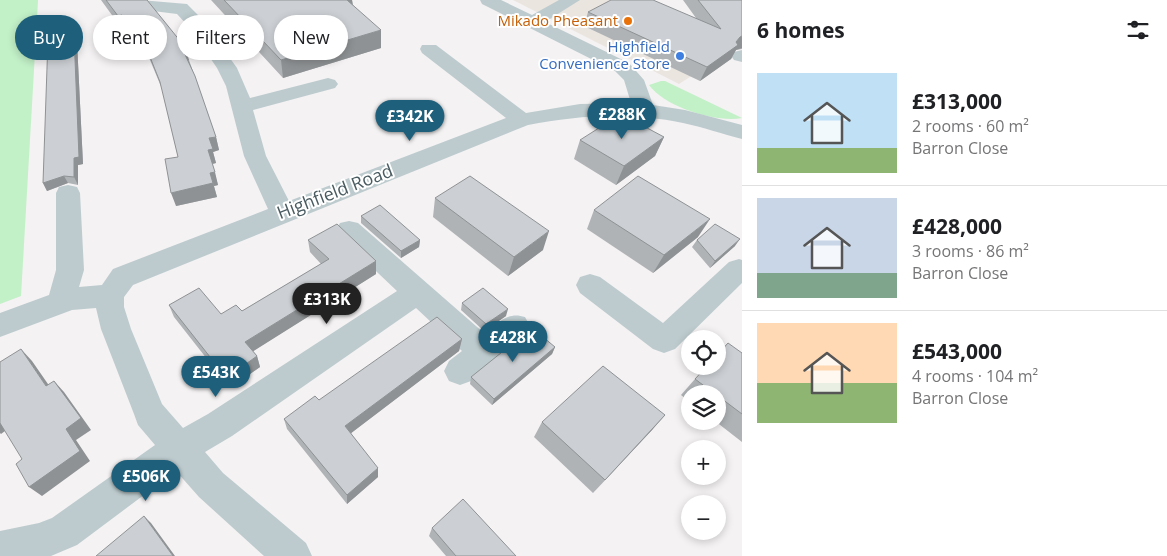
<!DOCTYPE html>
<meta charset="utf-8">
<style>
body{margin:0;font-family:"Open Sans",sans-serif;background:#f6f6f6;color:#202124;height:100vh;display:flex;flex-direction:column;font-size:19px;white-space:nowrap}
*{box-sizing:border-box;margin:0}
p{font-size:16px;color:#757577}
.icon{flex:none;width:28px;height:28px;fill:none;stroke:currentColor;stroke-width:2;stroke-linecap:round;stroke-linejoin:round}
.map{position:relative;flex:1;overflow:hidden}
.panel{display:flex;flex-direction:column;background:#fff;width:425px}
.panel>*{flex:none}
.banner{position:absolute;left:15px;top:15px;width:475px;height:45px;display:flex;gap:10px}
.buttons{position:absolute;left:681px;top:330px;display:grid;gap:10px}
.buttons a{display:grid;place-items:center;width:45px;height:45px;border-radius:50%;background:#fff;box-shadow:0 2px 8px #0003;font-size:25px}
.price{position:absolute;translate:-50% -42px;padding:0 11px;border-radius:18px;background:#1e5f7b;color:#fff;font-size:16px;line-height:32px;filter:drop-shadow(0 1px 2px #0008)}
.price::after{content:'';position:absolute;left:50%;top:30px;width:15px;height:11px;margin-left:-8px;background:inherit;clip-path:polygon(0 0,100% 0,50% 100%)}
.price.current{background:#222;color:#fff}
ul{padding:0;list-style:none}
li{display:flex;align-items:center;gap:15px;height:125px;padding:0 15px}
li+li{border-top:1px solid #e0e0e0}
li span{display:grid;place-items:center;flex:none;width:140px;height:100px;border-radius:0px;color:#555}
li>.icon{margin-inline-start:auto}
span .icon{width:60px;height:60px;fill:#fffc;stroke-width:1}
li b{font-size:21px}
h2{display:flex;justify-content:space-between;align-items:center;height:60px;padding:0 15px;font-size:21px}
.tag{padding:0 18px;border-radius:22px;background:#fff;box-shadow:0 2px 8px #0003;font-size:18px;line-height:45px}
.tag.current{background:#1e5f7b;color:#fff}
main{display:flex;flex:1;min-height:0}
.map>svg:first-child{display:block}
.commercial{fill:#ebe5e0}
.green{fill:#c2f0c7}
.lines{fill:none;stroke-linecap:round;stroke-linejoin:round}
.minor{fill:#bdcbce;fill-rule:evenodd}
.wall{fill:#afb3b6}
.shaded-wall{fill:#8f9294}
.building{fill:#ccd0d4;stroke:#8f9294}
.food-dot{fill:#e8710a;stroke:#fff;stroke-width:2}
.shop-dot{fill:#3f7fe0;stroke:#fff;stroke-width:2}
.labels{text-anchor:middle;stroke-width:4;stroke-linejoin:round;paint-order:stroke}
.far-food-label{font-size:15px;fill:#c56008;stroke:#fff;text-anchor:end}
.far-shop-label{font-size:15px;fill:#366cbe;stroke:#fff;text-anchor:end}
.street-label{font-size:18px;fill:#495b60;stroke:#fff}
</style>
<main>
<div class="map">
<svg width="742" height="556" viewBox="0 0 742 556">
<rect width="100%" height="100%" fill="#f4f2f3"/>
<!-- commercial -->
<path class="commercial" d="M 513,0 L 652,0 L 710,64 L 679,84 Z"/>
<!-- green -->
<path class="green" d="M 0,0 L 38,0 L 21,296 L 0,304 Z
M 661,81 L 665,81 L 742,118 C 716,123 665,107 649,85 Z"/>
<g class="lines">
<!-- minor -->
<path class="minor" d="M 140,0 L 187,4 L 202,19 L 237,68 L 250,98 L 328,78 L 335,80 L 338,84 L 335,88 L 253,110 L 266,156 L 289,201 L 506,118 L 422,53 L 420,49 L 422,45 L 436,45 L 526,113 L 580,104 L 631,103 L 624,80 L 615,71 L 482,4 L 480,0 L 501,0 L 532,15 L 559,0 L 580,0 L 545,22 L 629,63 L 644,80 L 653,105 L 685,110 L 742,125 L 742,139 C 722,134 703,127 683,123 C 630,112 580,115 528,125 L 133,285 L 124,297 L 124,307 L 131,329 L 162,404 L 183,428 L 208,414 L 397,291 L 340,237 L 336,230 L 340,223 L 349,221 L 358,223 L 484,333 C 498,323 508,311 525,317 L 530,326 L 525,335 L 471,381 L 460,385 L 449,381 L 444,371 L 449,361 L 462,351 L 416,308 L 232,436 L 205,452 L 223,473 L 306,543 L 312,556 L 264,556 L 199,497 L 176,471 L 77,545 L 51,556 L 0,556 L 0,531 L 39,523 L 52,518 L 155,445 L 138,425 L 134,414 L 101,329 L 96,308 L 72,310 L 0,337 L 0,313 L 49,295 L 56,270 L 56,193 L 59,187 L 68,185 L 77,187 L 80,193 L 84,270 L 79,287 L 102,285 L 113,269 L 268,209 L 244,156 L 226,86 L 217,68 L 189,27 L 177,14 L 153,11 Z
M 742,50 L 742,62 L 734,60 L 731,56 L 734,52 Z
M 739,259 L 742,260 L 742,283 L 675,349 L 664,353 L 653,349 L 580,293 L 576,285 L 580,277 L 590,274 L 600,277 L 663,323 L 729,262 Z"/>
</g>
<!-- wall -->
<path class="wall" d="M 101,0 L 147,0 L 189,60 L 216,137 L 219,150 L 213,152 L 216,163 L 212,164 L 218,185 L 214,186 L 217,197 L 176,206 L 178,157 L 162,89 L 150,60 L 126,28 L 122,29 Z
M 211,0 L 352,0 L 353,5 L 381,48 L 283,78 Z
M 683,0 L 742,0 L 742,49 L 736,50 L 731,59 L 700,81 L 584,26 L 588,12 L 696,18 Z
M 77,42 L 83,164 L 78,165 L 78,185 L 68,183 L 47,191 L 43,183 Z
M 664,137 L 655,156 L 616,185 L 574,159 L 580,140 Z
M 435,198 L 543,250 L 508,276 L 433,217 Z
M 594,210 L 698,237 L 653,273 L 587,229 Z
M 361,216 L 420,240 L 419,247 L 401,258 L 361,223 Z
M 308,240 L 376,274 L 253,351 L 257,356 L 260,367 L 233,386 L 221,371 L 218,373 L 174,317 L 169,305 L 221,314 L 242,311 L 321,264 L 310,252 Z
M 697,240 L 735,246 L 710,268 L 692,247 Z
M 462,303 L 506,316 L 484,331 L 461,310 Z
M 462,339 L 459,351 L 351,433 L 378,477 L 347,504 L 287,429 L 284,419 Z
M 555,347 L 552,354 L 492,405 L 470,384 L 471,377 Z
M 742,353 L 742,442 L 715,421 L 718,421 L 718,394 L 690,394 L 690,402 L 681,395 L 695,379 Z
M 665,415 L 652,430 L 593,493 L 534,437 L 542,422 Z
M 432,528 L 516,556 L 446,556 L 429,536 Z"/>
<!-- shaded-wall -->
<path class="shaded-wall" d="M 339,0 L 352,0 L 353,7 Z
M 122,15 L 126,28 L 122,29 L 118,16 Z
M 381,30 L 381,48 L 283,78 L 281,60 Z
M 74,35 L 77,42 L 83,164 L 78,165 L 78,185 L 74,177 Z
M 742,36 L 742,48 L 736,50 L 731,59 L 700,81 L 707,67 L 740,37 Z
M 185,47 L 189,60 L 186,61 L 182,48 Z
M 216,137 L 219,150 L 213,152 L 216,163 L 212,164 L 208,150 L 209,138 Z
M 664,137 L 655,156 L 616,185 L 624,166 Z
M 215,172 L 218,185 L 214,186 L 210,173 Z
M 64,176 L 68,183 L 47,191 L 43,183 Z
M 213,183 L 217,197 L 176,206 L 171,193 Z
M 710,219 L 698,237 L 653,273 L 664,255 Z
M 549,231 L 543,250 L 508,276 L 514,257 Z
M 740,239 L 735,246 L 710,268 L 715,261 Z
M 420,240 L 419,247 L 401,258 L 401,251 Z
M 376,261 L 376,274 L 249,354 L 245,342 Z
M 508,309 L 506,316 L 484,331 L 486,324 Z
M 462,339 L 459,351 L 346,437 L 345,426 Z
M 555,347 L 552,354 L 492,405 L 494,399 Z
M 21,349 L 32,361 L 57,397 L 46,386 Z
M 257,356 L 260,367 L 233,386 L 229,376 Z
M 216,360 L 221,371 L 218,373 L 214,362 Z
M 54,381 L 64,392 L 91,430 L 76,440 L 90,461 L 42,496 L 29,487 Z
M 665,415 L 652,430 L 593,493 Z
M 0,420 L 9,428 L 1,434 L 0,433 Z
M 378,468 L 378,477 L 347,504 L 347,495 Z
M 144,516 L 151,523 L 175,556 L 173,556 Z"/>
<!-- building -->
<path class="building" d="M 106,0 L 147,0 L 185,47 L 182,48 L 195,76 L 216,137 L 209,138 L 213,149 L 208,150 L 215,172 L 210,173 L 213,183 L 171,193 L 165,159 L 178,157 L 160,82 L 146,47 L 122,15 L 118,16 Z
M 224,0 L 347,0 L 381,30 L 281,60 Z
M 611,0 L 653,0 L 721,29 L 698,0 L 742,0 L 742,36 L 740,37 L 736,42 L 738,45 L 707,67 L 588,12 Z
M 74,35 L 79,157 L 74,158 L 74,177 L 64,176 L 43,183 L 48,39 Z
M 621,114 L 664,137 L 624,166 L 580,140 Z
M 470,176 L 549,231 L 514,257 L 435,198 Z
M 638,176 L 710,219 L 664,255 L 594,210 Z
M 380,205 L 420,240 L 401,251 L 361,216 Z
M 337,224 L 376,261 L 245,342 L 257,356 L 229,376 L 216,360 L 214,362 L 169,305 L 199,288 L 221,314 L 236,305 L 242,311 L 329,259 L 308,240 Z
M 715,224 L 740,239 L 715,261 L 697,240 Z
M 483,288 L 508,309 L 486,324 L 462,303 Z
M 437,317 L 462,339 L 345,426 L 378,468 L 347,495 L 284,419 L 315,396 L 319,400 Z
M 532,328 L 555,347 L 494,399 L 471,377 Z
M 728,343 L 742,353 L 742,414 L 718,396 L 718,394 L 715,394 L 695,379 L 707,366 L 718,366 L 718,354 Z
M 21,349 L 46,386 L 54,381 L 81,418 L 66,429 L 80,451 L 29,487 L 16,464 L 22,459 L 0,423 L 0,362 Z
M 603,366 L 665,415 L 605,480 L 542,422 Z
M 463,499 L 516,556 L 456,556 L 432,528 Z
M 144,516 L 173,556 L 96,556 Z"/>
<!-- markers -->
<circle class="food-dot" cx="628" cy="21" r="5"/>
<circle class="shop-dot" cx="680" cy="56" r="5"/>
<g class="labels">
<!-- far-food labels -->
<g class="far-food-label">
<text x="618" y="26">Mikado Pheasant</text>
</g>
<!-- far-shop labels -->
<g class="far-shop-label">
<text x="670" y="52">Highfield<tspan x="670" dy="17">Convenience Store</tspan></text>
</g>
<!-- street labels -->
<g class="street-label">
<text transform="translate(335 192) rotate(-21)" y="6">Highfield Road</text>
</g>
</g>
</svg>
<div class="buttons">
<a><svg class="icon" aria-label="locate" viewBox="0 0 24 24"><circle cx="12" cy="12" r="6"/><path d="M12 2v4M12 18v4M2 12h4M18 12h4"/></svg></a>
<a><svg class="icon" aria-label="layers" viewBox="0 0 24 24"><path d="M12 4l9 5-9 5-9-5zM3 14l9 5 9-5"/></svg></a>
<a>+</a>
<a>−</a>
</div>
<b class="price" style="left:622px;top:140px">£288K</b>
<b class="price" style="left:410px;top:142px">£342K</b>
<b class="price current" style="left:327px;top:325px">£313K</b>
<b class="price" style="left:513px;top:363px">£428K</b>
<b class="price" style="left:216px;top:398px">£543K</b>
<b class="price" style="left:146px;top:502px">£506K</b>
<div class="banner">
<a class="tag current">Buy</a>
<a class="tag">Rent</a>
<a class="tag">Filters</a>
<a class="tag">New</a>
</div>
</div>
<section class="panel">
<h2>6 homes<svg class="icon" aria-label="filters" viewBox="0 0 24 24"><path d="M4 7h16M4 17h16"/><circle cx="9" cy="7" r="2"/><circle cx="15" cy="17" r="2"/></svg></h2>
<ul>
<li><span style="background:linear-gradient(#bfe0f5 75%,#8fb573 0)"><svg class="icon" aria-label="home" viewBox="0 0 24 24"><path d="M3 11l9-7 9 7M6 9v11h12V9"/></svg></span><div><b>£313,000</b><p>2 rooms · 60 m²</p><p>Barron Close</p></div></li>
<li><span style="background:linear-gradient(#c9d6e8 75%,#7fa58c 0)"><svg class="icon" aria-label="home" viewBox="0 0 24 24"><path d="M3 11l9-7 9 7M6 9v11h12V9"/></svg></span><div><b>£428,000</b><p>3 rooms · 86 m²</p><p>Barron Close</p></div></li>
<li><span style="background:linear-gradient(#ffd9b3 60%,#8fb573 0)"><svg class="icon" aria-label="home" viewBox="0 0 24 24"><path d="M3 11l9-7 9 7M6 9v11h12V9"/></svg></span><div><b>£543,000</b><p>4 rooms · 104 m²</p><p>Barron Close</p></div></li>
</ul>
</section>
</main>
